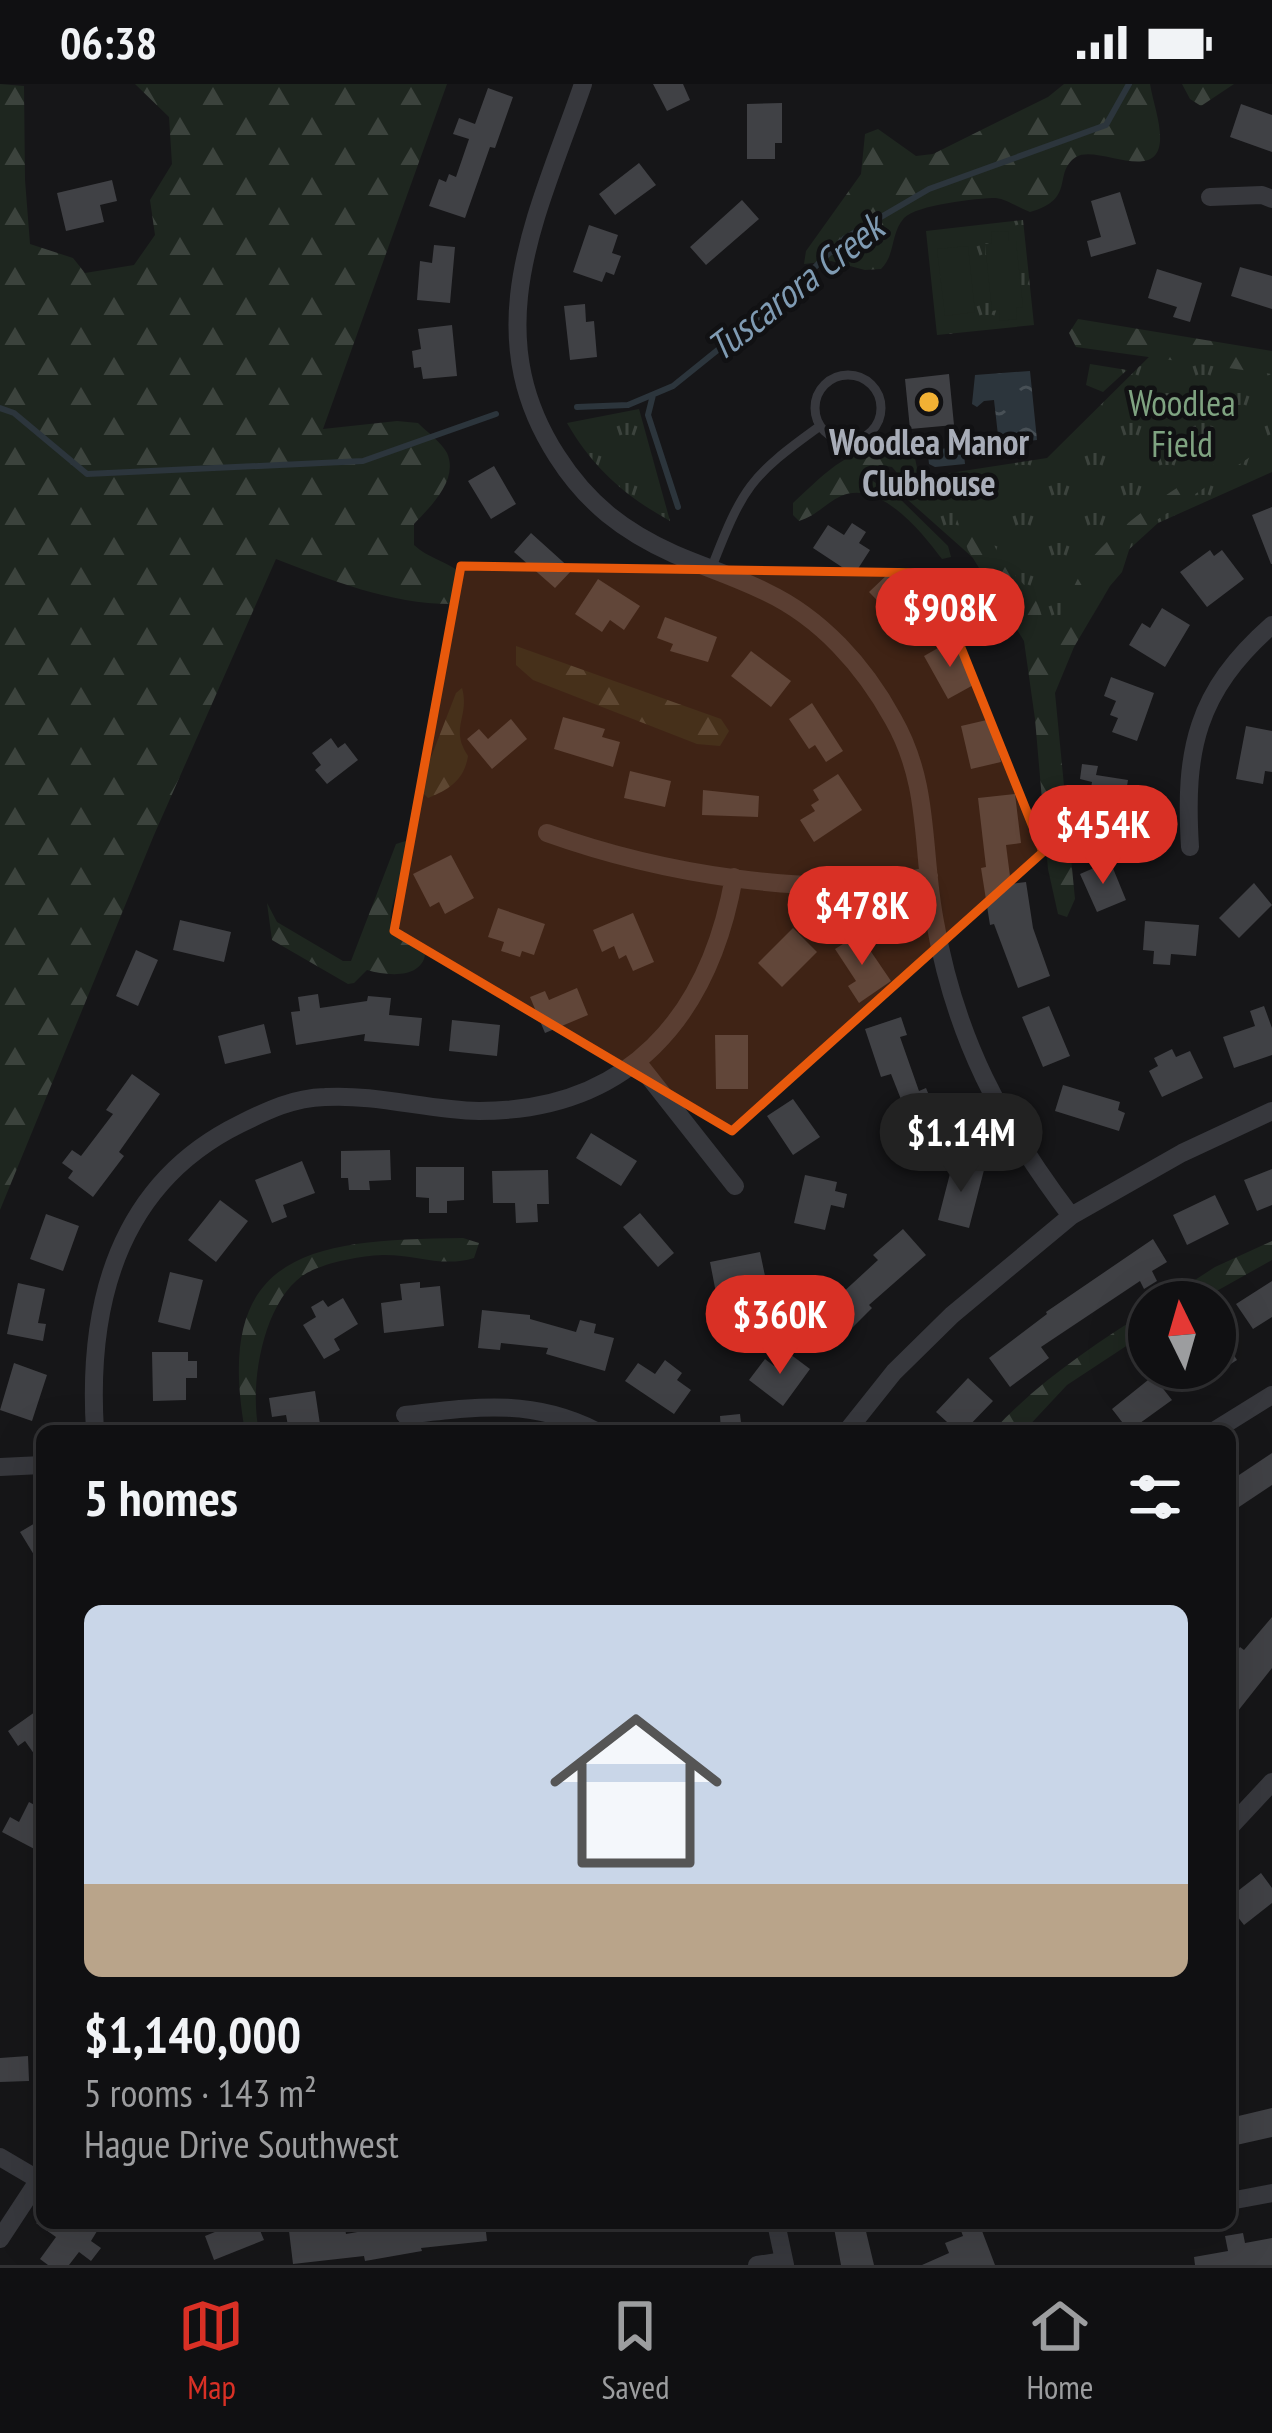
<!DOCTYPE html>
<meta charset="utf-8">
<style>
body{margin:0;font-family:"PT Sans Narrow",sans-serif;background:#19191b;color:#f1f3f6;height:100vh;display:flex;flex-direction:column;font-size:45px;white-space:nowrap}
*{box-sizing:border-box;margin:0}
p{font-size:39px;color:#9c9d9f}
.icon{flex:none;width:66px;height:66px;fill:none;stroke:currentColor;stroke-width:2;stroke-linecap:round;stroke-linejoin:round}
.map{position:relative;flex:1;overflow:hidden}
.side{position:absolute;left:36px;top:1341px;width:1200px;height:804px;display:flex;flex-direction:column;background:#101012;border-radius:18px;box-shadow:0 12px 48px #0002,0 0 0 3px #303032}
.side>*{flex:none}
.needle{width:78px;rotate:355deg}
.tools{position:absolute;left:1128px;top:1197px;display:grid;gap:24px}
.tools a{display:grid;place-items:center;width:108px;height:108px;border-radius:50%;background:#101012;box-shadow:0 12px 48px #0002,0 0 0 3px #303032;font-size:60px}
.price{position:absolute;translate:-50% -102px;padding:0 27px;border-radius:42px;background:#d93025;color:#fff;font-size:39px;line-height:78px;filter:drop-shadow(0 3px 6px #0008)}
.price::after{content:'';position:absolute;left:50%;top:72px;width:36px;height:27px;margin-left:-18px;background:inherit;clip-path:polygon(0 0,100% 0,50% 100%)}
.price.selected{background:#222;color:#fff}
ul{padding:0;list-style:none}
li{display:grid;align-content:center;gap:24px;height:636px;padding:0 48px}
li span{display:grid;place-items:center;height:372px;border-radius:18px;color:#555}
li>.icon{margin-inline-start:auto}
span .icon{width:216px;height:216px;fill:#fffc;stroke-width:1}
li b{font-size:51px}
h2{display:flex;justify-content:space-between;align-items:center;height:144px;padding:0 48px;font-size:51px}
.status{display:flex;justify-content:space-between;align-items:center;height:84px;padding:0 60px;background:#101012;direction:ltr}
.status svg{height:33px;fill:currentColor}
.menu{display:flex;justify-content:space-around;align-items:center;height:168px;border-top:3px solid #303032;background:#101012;font-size:33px;color:#9c9d9f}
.menu a{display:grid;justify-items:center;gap:6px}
.menu .selected{color:#d93025}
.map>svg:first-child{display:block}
.grass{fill:url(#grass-tufts)}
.forest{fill:url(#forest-firs)}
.pitch{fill:#1e261f}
.water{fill:url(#water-ripples)}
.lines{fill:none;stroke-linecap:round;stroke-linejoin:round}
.stream{stroke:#2c353c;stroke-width:6}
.building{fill:#404145}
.lane{stroke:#37383d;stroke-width:9}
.street{stroke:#37383d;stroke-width:18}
.marked{fill:#e8590c;fill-opacity:0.2;stroke:#e8590c;stroke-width:9;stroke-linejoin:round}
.poi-dot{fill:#f2b134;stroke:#111113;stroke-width:4.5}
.labels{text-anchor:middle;stroke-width:9;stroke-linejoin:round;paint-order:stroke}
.park-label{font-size:36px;fill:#7fa381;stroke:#111113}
.poi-label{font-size:36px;font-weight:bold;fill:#a8adb8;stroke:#111113}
.water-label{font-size:39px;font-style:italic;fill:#7f9bb3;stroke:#111113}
</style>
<div class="status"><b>06:38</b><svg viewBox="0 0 49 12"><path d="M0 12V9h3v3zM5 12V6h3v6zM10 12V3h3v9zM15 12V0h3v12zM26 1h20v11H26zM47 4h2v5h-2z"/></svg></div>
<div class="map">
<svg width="1272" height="2181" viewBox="0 0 1272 2181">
<defs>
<pattern id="grass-tufts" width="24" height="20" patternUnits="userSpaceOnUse" patternTransform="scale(3)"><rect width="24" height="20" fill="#1e261f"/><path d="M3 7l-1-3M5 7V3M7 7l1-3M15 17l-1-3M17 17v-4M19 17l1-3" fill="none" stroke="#3c433d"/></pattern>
<pattern id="forest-firs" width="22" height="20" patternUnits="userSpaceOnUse" patternTransform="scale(3)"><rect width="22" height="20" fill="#1e261f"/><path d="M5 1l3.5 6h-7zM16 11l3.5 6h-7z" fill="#3c433d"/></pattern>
<pattern id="water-ripples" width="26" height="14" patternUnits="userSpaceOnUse" patternTransform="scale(3)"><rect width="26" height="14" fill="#2c353c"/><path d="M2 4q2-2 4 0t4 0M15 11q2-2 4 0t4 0" fill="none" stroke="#485056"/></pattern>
</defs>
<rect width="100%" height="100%" fill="#161618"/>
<!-- grass -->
<path class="grass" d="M 1023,136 L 1034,241 L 937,251 L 926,147 Z
M 1157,265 L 1272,280 L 1272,388 L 1158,439 L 1102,490 L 1051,600 L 998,496 L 908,416 L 924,393 L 1047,374 Z
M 1090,280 L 1127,286 L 1103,308 L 1086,301 Z
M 639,325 L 670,437 C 625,412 593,384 567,339 Z"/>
<!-- forest -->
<path class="forest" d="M 0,0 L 24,2 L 25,96 L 30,160 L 73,174 L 85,189 L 134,181 L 155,151 L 150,116 L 172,80 L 169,33 L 135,0 L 447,0 L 323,345 L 397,337 L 418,339 C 426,347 442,359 447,369 C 459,396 430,423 414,440 L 414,461 C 428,474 445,477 460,488 L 459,509 L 451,520 C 390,520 331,496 276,475 L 154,751 L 0,1126 Z
M 1064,0 L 1150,0 C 1153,18 1161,39 1160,57 C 1157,100 1097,60 1076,73 C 1052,89 1077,115 1030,128 C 1019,124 1006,115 996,114 C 977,114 916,121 904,134 C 890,150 896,170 881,185 L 865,186 L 831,177 L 804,180 L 806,167 L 861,90 L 865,50 L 878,45 L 916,72 L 933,70 L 1048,13 Z
M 1182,0 L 1234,0 L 1201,22 L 1190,15 Z
M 1078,235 L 1272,267 L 1272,290 L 1076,263 L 1069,249 Z
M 1256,358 L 1253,371 L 1148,442 L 1131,460 L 1122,488 L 1110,502 L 1074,563 L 1055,609 L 1075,815 L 1067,833 L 1058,830 L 1048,785 L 1035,635 L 1024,557 L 968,466 L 950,416 C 911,408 919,414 892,383 L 880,381 L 870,387 L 868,394 L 898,413 L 948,462 L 951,473 L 942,475 C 921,447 879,395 841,412 C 826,419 816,432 799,437 L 793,431 L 793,419 C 830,385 848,363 901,360 L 914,369 L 917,384 L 924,393 C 941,394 966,389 978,403 C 985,410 987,448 996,465 C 1012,498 1038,501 1044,542 L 1051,547 C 1066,526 1072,500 1087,480 C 1127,429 1194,395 1247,359 Z
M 516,562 L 721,635 L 729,647 L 720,662 L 697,660 L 533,596 L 516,581 Z
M 462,604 C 470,633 449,644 468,672 C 464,696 450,705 428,714 L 423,709 L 423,694 L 456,609 Z
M 412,755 C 412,785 384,818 392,846 L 425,860 C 430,895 391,893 367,886 L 354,899 L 348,900 L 272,856 L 267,819 L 277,838 L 343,877 L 351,877 L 396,760 Z
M 463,1154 L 479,1159 L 474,1174 C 443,1184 414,1170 382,1171 C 359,1172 321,1179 302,1192 C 262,1221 249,1303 259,1347 L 245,1347 C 212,1164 316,1156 463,1154 Z
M 1272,1157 L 1272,1176 L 1197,1218 L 1161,1218 L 1215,1183 Z
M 1149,1226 L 1149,1247 L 1067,1301 L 1024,1347 L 993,1347 C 1038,1298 1093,1261 1149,1226 Z"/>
<!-- pitch -->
<path class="pitch" d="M 1008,147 L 1009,157 L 1016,157 L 1023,223 L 1016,224 L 1017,235 L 1000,237 L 999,226 L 992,227 L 985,160 L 992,159 L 991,148 Z
M 968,162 L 975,228 L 945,232 L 937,165 Z"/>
<!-- water -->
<path class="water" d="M 1030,287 L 1037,356 L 999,360 L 994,316 L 984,317 L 977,323 L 972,320 L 975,291 Z
M 963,362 L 965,380 L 935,383 L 929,380 L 928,370 L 933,366 Z"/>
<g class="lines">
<!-- stream -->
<path class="stream" d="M 653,311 L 648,331 L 678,423
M 577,323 L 628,321 L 673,302 L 787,210 L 845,154 L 929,105 L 1106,41 L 1129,0
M 0,324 L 14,329 L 87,390 L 363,377 L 496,330"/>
</g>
<!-- building -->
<path class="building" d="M 653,0 L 683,0 L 690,16 L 667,27 Z
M 488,4 L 513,13 L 495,64 L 490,63 L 465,134 L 429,122 L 439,95 L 446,98 L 449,90 L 456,93 L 469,55 L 453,50 L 459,34 L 475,40 Z
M 782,19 L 782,59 L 775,59 L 775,75 L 747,75 L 747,20 Z
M 1241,20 L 1272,31 L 1272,68 L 1230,53 Z
M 639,79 L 656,101 L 615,131 L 599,110 Z
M 112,96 L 117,117 L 100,121 L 104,138 L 66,147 L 57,109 Z
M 1120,108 L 1136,160 L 1091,173 L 1087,157 L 1101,153 L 1091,117 Z
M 742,116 L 759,135 L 706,181 L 690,163 Z
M 589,141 L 618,151 L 612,169 L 621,172 L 614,191 L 606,188 L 602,198 L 573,188 Z
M 434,161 L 455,163 L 450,219 L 417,216 L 420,177 L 432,179 Z
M 1240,183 L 1272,192 L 1272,225 L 1231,212 Z
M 1157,185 L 1202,199 L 1190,238 L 1173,233 L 1177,223 L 1148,214 Z
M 585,220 L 586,238 L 594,237 L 597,273 L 570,276 L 564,222 Z
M 452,241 L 457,292 L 423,295 L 421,283 L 414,284 L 412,267 L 421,265 L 418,245 Z
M 949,290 L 954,341 L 910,345 L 905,295 Z
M 494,382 L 516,420 L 491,435 L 468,397 Z
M 1272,423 L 1272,480 L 1271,480 L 1252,431 Z
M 852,439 L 866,448 L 859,459 L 870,466 L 854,491 L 813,464 L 828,441 L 844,451 Z
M 531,449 L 572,486 L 555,504 L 514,468 Z
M 1210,466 L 1214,472 L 1222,466 L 1244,495 L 1207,523 L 1180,488 Z
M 890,488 L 904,502 L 912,494 L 922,505 L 913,513 L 926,526 L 906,546 L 869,508 Z
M 598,495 L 640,522 L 624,546 L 610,536 L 602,548 L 575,530 Z
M 1162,524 L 1190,541 L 1165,583 L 1129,561 L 1142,539 L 1150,544 Z
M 665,533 L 717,553 L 708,578 L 670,567 L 673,560 L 657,554 Z
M 952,556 L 977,599 L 948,615 L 924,572 Z
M 751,567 L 791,597 L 771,623 L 731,592 Z
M 1111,593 L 1154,609 L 1137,657 L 1112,648 L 1118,634 L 1110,631 L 1116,617 L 1104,612 Z
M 812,619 L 843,667 L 826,678 L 815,661 L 809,665 L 789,635 Z
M 563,633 L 605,645 L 602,653 L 620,658 L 613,683 L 554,665 Z
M 511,635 L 527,655 L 492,685 L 467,655 L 479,645 L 488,655 Z
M 991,635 L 1001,678 L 971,685 L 961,642 Z
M 1246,642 L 1272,647 L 1272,688 L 1265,687 L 1263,700 L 1236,695 Z
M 331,654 L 338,664 L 345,659 L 358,676 L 327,700 L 315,686 L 321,681 L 312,669 Z
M 1082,680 L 1098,682 L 1096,691 L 1128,696 L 1120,743 L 1096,739 L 1098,723 L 1088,722 L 1092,698 L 1080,695 Z
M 630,687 L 671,697 L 665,723 L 624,714 Z
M 838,690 L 862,726 L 814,758 L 800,736 L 815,727 L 811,721 L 819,716 L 813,706 Z
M 703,706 L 759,712 L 758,733 L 702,731 Z
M 1015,710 L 1021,759 L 1006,761 L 1011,800 L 1026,798 L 1033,844 L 1050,892 L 1018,904 L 994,840 L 990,841 L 981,784 L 986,783 L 978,714 Z
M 451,771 L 474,814 L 445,830 L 439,818 L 430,823 L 413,790 Z
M 1110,777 L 1126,816 L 1097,828 L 1080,790 Z
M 1254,799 L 1272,821 L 1239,854 L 1219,834 Z
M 498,824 L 545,840 L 534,871 L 522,867 L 520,873 L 501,867 L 504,858 L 488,853 Z
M 633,829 L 654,878 L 633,887 L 626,871 L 619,875 L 614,862 L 602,868 L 593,846 Z
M 180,836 L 231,848 L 224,878 L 173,866 Z
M 1145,837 L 1199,841 L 1196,872 L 1171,870 L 1170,881 L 1153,880 L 1154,867 L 1143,866 Z
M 793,844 L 817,868 L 782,903 L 758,879 Z
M 859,850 L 891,897 L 859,919 L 848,902 L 856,897 L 835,865 Z
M 136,866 L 158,876 L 138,922 L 116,912 Z
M 577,904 L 588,931 L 545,949 L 530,913 L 545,907 L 549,916 Z
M 318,910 L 320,924 L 367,917 L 368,912 L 391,914 L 389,931 L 422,934 L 419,962 L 364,957 L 365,950 L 296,961 L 291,928 L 300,927 L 298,913 Z
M 1049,922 L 1070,972 L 1043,983 L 1022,933 Z
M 1264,922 L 1272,944 L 1272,971 L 1234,984 L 1223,953 L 1255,942 L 1250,927 Z
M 901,933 L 907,951 L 900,953 L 919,1007 L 926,1004 L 947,1055 L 914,1068 L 899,1031 L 906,1028 L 891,990 L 881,993 L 865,945 Z
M 452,936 L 500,941 L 497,972 L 449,967 Z
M 264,940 L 271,969 L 225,980 L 218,952 Z
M 715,951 L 748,951 L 748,1005 L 716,1005 Z
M 1172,965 L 1176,973 L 1190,967 L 1203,994 L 1162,1013 L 1149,987 L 1158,982 L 1154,974 Z
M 132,990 L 160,1010 L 119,1068 L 124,1072 L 93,1113 L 68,1094 L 73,1087 L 62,1079 L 72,1066 L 81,1072 L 113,1030 L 106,1026 Z
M 1063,1001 L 1120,1018 L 1118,1026 L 1125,1029 L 1119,1047 L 1055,1027 Z
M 793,1015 L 820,1053 L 793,1071 L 767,1032 Z
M 591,1049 L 637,1077 L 621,1102 L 576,1074 Z
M 390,1066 L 391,1096 L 369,1097 L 370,1106 L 349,1106 L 348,1094 L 341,1094 L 341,1067 Z
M 302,1077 L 315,1109 L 283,1121 L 287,1133 L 272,1139 L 255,1096 Z
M 953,1078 L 984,1086 L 969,1144 L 938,1136 Z
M 416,1083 L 464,1083 L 464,1116 L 447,1117 L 447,1129 L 429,1129 L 429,1114 L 416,1113 Z
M 1272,1085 L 1272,1121 L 1257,1127 L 1244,1096 Z
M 548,1086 L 549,1120 L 537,1120 L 538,1138 L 516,1139 L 515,1119 L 493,1119 L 492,1087 Z
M 805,1091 L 837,1098 L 835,1107 L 847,1110 L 844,1124 L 831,1121 L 825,1146 L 794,1139 Z
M 1215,1111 L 1229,1140 L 1187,1161 L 1173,1131 Z
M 220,1116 L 248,1137 L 216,1178 L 188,1156 Z
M 640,1129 L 674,1169 L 658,1183 L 623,1143 Z
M 46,1130 L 79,1142 L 63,1187 L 30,1175 Z
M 903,1145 L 926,1171 L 869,1221 L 872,1224 L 835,1261 L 820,1246 L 832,1234 L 818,1220 L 834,1205 L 840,1211 L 878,1176 L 873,1171 Z
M 1153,1155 L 1167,1178 L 1152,1187 L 1157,1197 L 1144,1205 L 1140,1197 L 1041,1263 L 1049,1274 L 1010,1303 L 989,1274 L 1047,1230 L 1046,1228 Z
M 760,1168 L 769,1211 L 747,1216 L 744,1203 L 716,1209 L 710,1178 Z
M 170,1188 L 203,1196 L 190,1246 L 158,1238 Z
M 1272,1197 L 1272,1233 L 1253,1245 L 1236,1220 Z
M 420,1198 L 420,1204 L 440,1202 L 444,1242 L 384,1249 L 381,1219 L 402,1216 L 400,1200 Z
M 18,1199 L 45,1205 L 38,1239 L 46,1240 L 43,1257 L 7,1250 Z
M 343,1214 L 358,1240 L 334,1255 L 340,1266 L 324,1275 L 303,1241 L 316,1233 L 311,1223 L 323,1216 L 328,1223 Z
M 482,1226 L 530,1231 L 530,1235 L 576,1248 L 580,1236 L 596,1240 L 594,1249 L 614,1254 L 605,1287 L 546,1270 L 548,1264 L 501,1259 L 500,1266 L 478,1264 Z
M 1215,1242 L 1237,1276 L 1194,1303 L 1182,1284 L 1215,1284 Z
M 786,1267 L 810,1285 L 783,1322 L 749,1296 L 765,1275 L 774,1282 Z
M 152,1268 L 188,1268 L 188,1277 L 197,1277 L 197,1294 L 186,1294 L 186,1316 L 153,1317 Z
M 665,1276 L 682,1289 L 677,1296 L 691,1306 L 674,1330 L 625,1297 L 638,1279 L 655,1290 Z
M 14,1279 L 47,1291 L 32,1337 L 0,1326 Z
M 1153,1292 L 1172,1316 L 1129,1347 L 1112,1325 Z
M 968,1294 L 993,1317 L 964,1347 L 957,1347 L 936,1328 Z
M 315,1307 L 321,1347 L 289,1347 L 286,1331 L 272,1333 L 269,1314 Z
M 740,1330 L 742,1347 L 721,1347 L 720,1332 Z
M 1272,1369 L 1272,1401 L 1230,1429 L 1230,1397 Z
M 42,1435 L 42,1484 L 20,1448 Z
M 1272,1533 L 1272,1584 L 1230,1637 L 1230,1576 L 1240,1563 L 1244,1566 Z
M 42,1623 L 42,1681 L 25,1657 L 18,1662 L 8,1647 Z
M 29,1718 L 42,1725 L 42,1769 L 2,1748 L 10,1733 L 19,1738 Z
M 1261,1789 L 1272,1804 L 1272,1819 L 1244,1841 L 1230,1823 L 1230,1813 Z
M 28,1972 L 29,1997 L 0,1998 L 0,1974 Z
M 1272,2024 L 1272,2053 L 1232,2062 L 1230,2034 Z
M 36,2139 L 102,2139 L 91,2157 L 101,2164 L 91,2177 L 79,2168 L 69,2181 L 48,2181 L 40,2175 L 56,2153 Z
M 237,2139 L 257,2139 L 264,2156 L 214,2176 L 205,2152 Z
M 339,2139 L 344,2139 L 346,2150 L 409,2139 L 485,2139 L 487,2157 L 421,2164 L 422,2167 L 365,2177 L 364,2172 L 293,2180 L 289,2147 Z
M 833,2139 L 864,2139 L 874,2181 L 841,2181 Z
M 958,2139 L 979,2139 L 995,2181 L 922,2181 L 949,2169 L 945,2159 L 963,2152 Z
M 1243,2149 L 1245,2159 L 1272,2154 L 1272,2181 L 1195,2181 L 1194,2173 L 1228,2167 L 1225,2152 Z"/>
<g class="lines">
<!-- lane -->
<path class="lane" d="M815 324a33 33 0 1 1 66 0a33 33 0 1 1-66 0Z
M 711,485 C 743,403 749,393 820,342"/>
<!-- street -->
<path class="street" d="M 583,0 C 539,128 475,245 557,372 C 587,419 623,447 674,470 C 704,483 736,493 766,508 C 821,534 864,582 893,635 C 931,701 921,766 935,838 C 955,953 1001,1040 1071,1132
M 1210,113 L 1262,111 L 1272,115
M 547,749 C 656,788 814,817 929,792
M 1190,763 C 1184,666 1196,608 1272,541
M 638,979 L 735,1102
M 405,1331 C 475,1323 531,1314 596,1347
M 95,1347 C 87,1220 118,1100 240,1040 C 268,1026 293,1014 325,1013 C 378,1010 427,1026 479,1027 C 629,1027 709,933 734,793
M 847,1347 L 894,1288 L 952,1231 L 1071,1132 L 1182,1069 L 1272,1027
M 1214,1347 L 1272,1311
M 0,1383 L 42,1381
M 1230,1743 L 1272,1698
M 0,2073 L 39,2096
M 1230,2117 L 1272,2109
M 776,2139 L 785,2181
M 0,2155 L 42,2091
M 757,2181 L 784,2177"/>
</g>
<!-- marked area -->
<path class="marked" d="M 461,482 L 931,489 L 1043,768 L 732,1047 L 394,847 Z"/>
<!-- markers -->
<circle class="poi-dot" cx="929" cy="318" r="12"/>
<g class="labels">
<!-- park labels -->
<g class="park-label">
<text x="1182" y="332">Woodlea<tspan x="1182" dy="41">Field</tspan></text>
</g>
<!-- poi labels -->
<g class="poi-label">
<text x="929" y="371">Woodlea Manor<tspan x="929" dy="41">Clubhouse</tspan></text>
</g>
<!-- water labels -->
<g class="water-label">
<text transform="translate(795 203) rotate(-38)" y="14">Tuscarora Creek</text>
</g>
</g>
</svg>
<div class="tools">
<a><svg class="needle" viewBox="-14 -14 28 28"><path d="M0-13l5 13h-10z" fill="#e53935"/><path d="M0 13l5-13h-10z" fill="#9c9d9f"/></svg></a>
</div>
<b class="price" style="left:950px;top:586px">$908K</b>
<b class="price" style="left:1103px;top:803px">$454K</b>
<b class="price" style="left:862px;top:884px">$478K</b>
<b class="price selected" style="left:961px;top:1111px">$1.14M</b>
<b class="price" style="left:780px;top:1293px">$360K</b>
<section class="side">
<h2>5 homes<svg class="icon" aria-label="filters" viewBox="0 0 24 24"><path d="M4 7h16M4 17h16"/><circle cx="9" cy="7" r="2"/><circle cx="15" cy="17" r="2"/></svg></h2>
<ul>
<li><span style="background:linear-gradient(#c9d6e8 75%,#b9a48a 0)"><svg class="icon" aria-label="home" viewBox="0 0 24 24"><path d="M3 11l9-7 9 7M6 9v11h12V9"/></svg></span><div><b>$1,140,000</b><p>5 rooms · 143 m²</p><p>Hague Drive Southwest</p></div></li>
</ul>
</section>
</div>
<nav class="menu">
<a class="selected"><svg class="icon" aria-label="map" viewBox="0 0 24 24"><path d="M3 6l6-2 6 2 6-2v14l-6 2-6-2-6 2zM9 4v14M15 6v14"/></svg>Map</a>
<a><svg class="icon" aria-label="saved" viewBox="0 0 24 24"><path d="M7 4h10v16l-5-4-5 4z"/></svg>Saved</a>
<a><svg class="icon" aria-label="home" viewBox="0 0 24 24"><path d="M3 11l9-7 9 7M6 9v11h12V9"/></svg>Home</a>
</nav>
